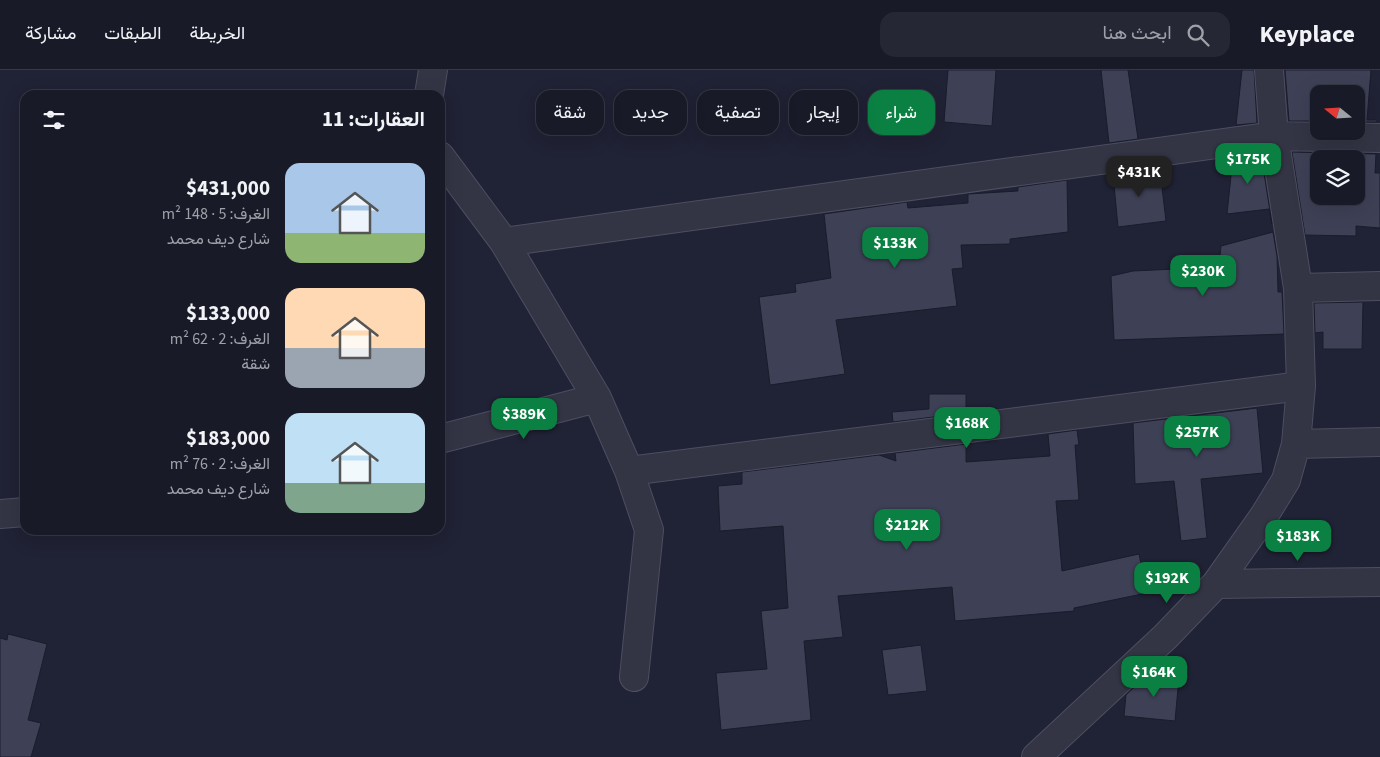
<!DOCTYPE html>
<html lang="ar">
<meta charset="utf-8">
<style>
body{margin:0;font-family:"Source Sans 3",Vazirmatn,sans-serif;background:#252734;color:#f1f3f6;direction:rtl;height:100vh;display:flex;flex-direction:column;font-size:19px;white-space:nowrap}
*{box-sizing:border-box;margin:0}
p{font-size:16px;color:#9fa1a8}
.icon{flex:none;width:28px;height:28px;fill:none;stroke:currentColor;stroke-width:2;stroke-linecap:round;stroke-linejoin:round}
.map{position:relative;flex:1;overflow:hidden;direction:ltr}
.sheet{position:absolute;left:20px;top:20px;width:425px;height:445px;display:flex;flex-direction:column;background:#181a28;border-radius:15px;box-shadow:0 5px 20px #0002,0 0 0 1px #363845;direction:rtl}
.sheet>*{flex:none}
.guide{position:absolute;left:460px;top:20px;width:475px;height:45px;direction:rtl;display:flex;gap:10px}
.needle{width:32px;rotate:288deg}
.tools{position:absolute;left:1310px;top:15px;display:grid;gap:10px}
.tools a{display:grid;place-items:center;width:55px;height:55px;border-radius:10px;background:#181a28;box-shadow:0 5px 20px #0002,0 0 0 1px #363845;font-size:25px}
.price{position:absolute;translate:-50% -42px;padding:0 11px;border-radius:10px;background:#0b8043;color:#fff;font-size:16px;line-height:32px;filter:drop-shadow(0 1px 2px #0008)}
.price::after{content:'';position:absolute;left:50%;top:30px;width:15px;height:11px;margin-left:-8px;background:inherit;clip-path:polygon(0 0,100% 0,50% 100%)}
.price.selected{background:#222;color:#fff}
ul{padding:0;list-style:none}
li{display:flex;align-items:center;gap:15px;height:125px;padding:0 20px}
li span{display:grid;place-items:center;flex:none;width:140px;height:100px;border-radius:15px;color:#555}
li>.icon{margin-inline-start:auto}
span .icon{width:60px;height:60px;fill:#fffc;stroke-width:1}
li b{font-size:21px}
h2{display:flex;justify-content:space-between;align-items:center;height:60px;padding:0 20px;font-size:21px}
.pill{padding:0 18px;border-radius:15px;background:#181a28;box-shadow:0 5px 20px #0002,0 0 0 1px #363845;font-size:18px;line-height:45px}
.pill.selected{background:#0b8043;color:#fff}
header{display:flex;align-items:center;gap:30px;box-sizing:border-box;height:70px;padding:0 25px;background:#181a28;border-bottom:1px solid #363845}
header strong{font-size:24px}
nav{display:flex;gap:28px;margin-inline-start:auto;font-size:18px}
.search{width:350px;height:45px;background:#252734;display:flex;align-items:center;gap:12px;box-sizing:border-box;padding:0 18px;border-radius:15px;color:#9fa1a8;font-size:19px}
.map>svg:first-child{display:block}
.building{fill:#3e4156;stroke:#1a1c2c;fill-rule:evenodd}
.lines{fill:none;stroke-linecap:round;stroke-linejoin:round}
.minor-casing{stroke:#4d4f60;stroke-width:30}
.minor{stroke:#333545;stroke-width:28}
</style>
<header>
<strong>Keyplace</strong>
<div class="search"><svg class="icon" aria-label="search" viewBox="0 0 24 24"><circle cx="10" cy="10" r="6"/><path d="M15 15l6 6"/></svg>ابحث هنا</div>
<nav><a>الخريطة</a><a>الطبقات</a><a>مشاركة</a></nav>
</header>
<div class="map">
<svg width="1380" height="687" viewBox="0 0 1380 687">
<rect width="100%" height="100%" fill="#202235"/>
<!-- building -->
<path class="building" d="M 948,0 L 996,0 L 992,56 L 944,52 Z
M 1101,0 L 1128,0 L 1138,69 L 1109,73 Z
M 1242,0 L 1254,0 L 1257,53 L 1236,55 Z
M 1285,0 L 1371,0 L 1367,50 L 1377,50 L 1377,52 L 1356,52 L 1356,24 L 1319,24 L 1319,51 L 1289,51 Z
M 1292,82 L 1376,84 L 1375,103 L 1380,103 L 1380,158 L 1356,156 L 1356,166 L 1305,165 ZM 1319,89 L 1356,89 L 1356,126 L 1319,126 Z
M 1261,84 L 1272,154 L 1269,139 L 1227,144 L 1233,87 Z
M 1145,99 L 1146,102 L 1160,101 L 1166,151 L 1118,157 L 1113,104 Z
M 1067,110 L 1068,162 L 1010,169 L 1010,174 L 961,175 L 963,198 L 952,199 L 957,236 L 836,250 L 845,304 L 770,315 L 759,227 L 796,222 L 795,214 L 831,208 L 824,144 L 907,132 L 908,138 L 968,133 L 968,124 L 1018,121 L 1018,117 Z
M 1273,162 L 1277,186 L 1278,222 L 1282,222 L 1284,264 L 1114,270 L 1111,206 L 1133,201 L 1219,197 L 1221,176 Z
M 1363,232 L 1362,279 L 1323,279 L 1323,262 L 1315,263 L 1314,233 Z
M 929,324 L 966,324 L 966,343 L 893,352 L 892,342 L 929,339 Z
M 1257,338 L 1263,403 L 1201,409 L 1207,468 L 1181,471 L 1174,411 L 1135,414 L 1133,353 Z
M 1077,360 L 1079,375 L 1075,375 L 1079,430 L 1056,431 L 1062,501 L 1139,484 L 1147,523 L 1074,538 L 1074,541 L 955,551 L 952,517 L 838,526 L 843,567 L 804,571 L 811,650 L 721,660 L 716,603 L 767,599 L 761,541 L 788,538 L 783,456 L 720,461 L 718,416 L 742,414 L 742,402 L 879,385 L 896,391 L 895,383 L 966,374 L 966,392 L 1050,386 L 1048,364 Z
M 8,564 L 47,574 L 28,650 L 41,653 L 31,687 L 0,687 L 0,568 L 7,570 Z
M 921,575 L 927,621 L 888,625 L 882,580 Z
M 1148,604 L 1179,607 L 1175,651 L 1124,646 L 1126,625 Z"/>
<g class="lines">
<defs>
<path id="minor" d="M 429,25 L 433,0
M 440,86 L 504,172 L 597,328 L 629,401 L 649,460 L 634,607
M 504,172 L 1274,66 L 1380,68
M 1298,218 L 1380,216
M 440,369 L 597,328
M 1296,374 L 1380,372
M 629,401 L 1301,316
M 0,444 L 25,442
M 1216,514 L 1380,512
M 1036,687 L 1165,567 L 1216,514 L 1264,446 L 1286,410 L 1296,374 L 1301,316 L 1298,218 L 1274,66 L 1269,0"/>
</defs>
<!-- minor casing -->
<use href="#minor" class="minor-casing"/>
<!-- minor -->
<use href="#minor" class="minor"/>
</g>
</svg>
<div class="tools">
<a><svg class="needle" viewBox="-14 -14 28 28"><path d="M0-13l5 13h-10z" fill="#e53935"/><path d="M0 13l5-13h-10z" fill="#9fa1a8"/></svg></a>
<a><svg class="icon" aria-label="layers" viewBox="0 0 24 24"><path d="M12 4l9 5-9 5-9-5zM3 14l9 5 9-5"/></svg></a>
</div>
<b class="price" style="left:1248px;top:115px">$175K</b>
<b class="price selected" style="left:1139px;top:128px">$431K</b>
<b class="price" style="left:895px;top:199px">$133K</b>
<b class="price" style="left:1203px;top:227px">$230K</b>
<b class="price" style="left:524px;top:370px">$389K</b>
<b class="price" style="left:967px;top:379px">$168K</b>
<b class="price" style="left:1197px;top:388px">$257K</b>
<b class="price" style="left:907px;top:481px">$212K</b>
<b class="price" style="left:1298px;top:492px">$183K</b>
<b class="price" style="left:1167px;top:534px">$192K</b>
<b class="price" style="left:1154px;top:628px">$164K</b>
<div class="guide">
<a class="pill selected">شراء</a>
<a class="pill">إيجار</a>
<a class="pill">تصفية</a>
<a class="pill">جديد</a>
<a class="pill">شقة</a>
</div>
<section class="sheet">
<h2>العقارات: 11<svg class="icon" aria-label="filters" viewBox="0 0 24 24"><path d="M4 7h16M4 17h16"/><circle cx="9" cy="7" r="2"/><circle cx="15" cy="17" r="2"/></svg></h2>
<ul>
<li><span style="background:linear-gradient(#a9c7e8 70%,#8fb573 0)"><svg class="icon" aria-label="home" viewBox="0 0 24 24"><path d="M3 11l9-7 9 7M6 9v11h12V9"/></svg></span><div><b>$431,000</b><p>الغرف: 5 · 148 m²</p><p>شارع ديف محمد</p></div></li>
<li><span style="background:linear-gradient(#ffd9b3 60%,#9aa5b1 0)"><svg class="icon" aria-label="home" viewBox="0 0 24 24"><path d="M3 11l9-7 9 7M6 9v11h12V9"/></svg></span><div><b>$133,000</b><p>الغرف: 2 · 62 m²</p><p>شقة</p></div></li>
<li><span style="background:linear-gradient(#bfe0f5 70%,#7fa58c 0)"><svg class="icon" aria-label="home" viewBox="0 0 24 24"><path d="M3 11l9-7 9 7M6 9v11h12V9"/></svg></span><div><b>$183,000</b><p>الغرف: 2 · 76 m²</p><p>شارع ديف محمد</p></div></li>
</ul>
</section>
</div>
